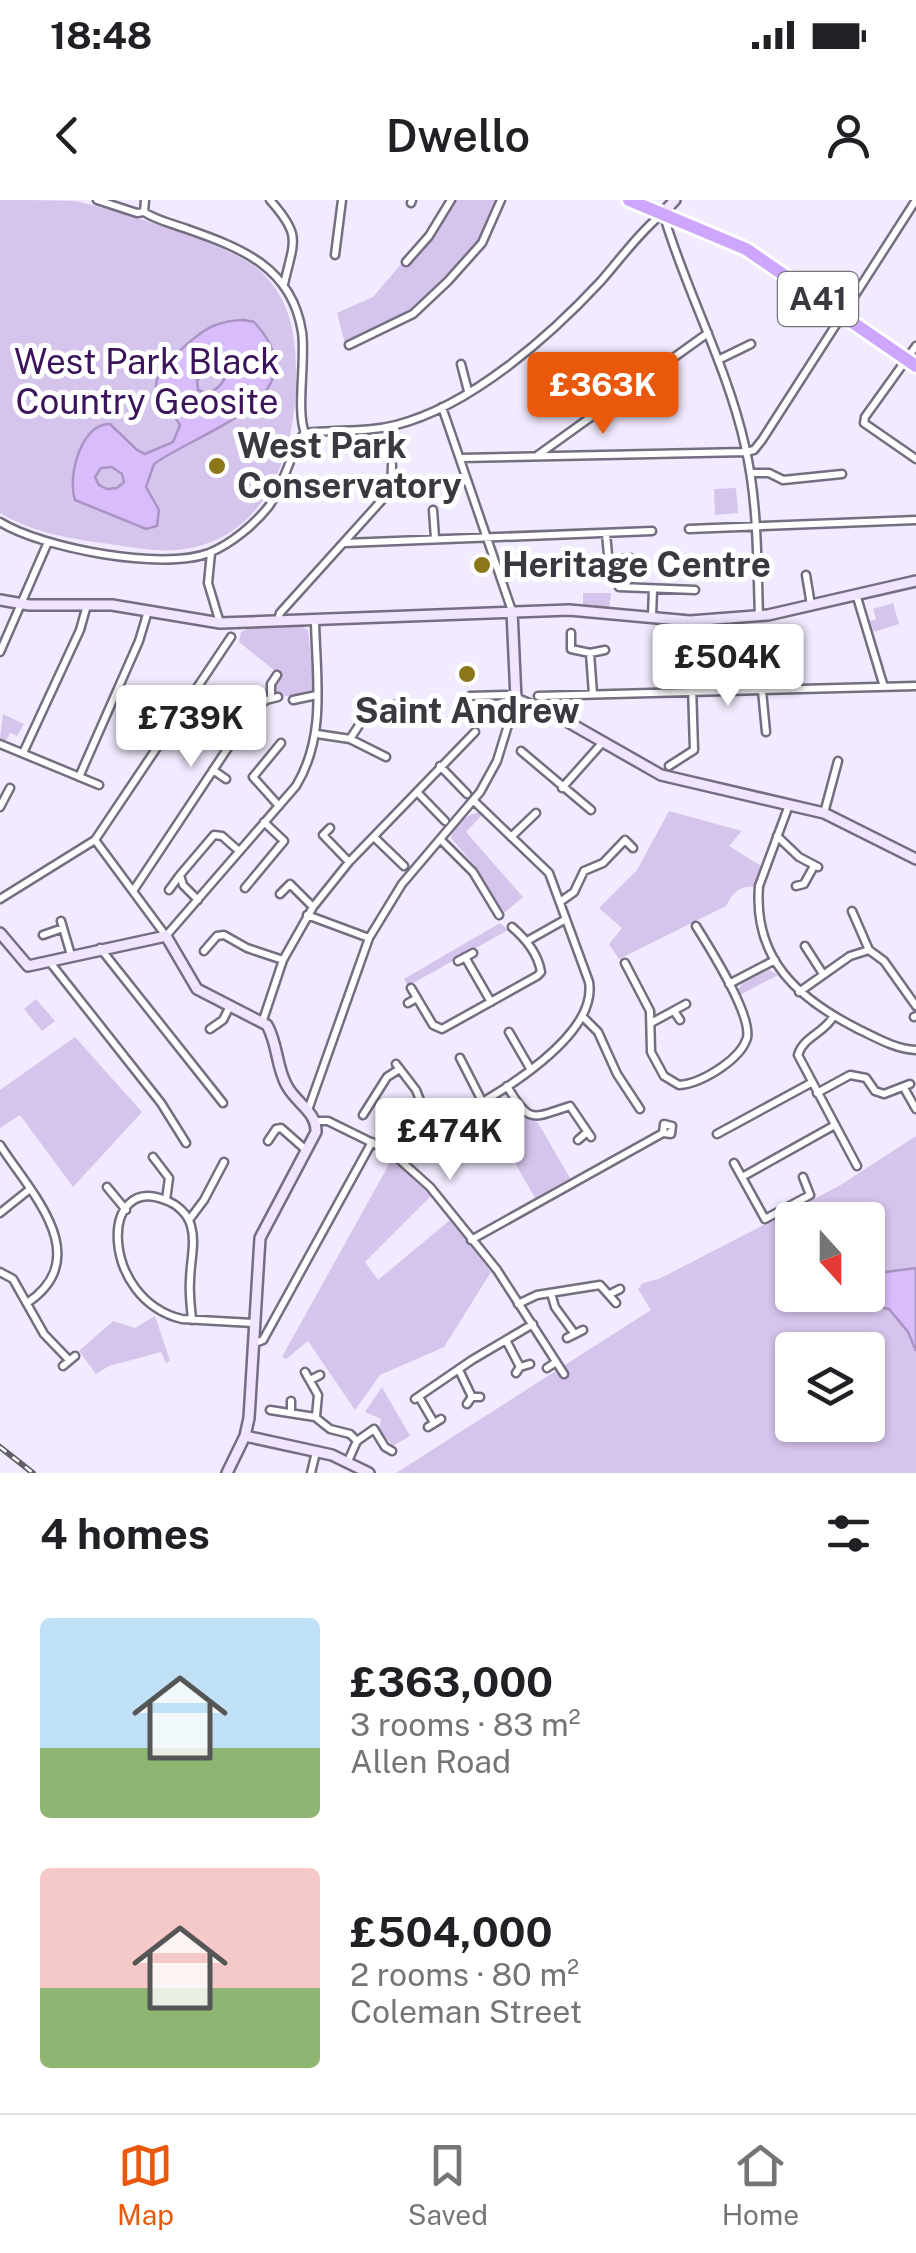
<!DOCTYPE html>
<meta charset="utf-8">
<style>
body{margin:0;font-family:"Public Sans",sans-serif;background:#f2f2f2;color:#202124;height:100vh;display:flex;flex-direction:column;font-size:38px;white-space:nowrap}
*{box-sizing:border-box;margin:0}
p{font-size:32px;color:#757577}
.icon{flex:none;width:55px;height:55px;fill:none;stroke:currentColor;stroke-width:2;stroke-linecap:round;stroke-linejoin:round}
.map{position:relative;height:1273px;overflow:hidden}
.panel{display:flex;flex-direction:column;background:#fff;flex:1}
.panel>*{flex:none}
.needle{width:65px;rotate:159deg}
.fabs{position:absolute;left:775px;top:1002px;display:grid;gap:20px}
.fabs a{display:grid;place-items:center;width:110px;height:110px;border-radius:10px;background:#fff;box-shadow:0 2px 8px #0004;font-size:50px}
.price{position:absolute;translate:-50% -85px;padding:0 22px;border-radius:10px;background:#fff;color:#222;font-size:32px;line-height:65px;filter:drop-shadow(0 2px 5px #0008)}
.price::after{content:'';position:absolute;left:50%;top:60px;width:30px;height:22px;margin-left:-15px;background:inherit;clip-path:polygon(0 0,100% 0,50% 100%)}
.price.on{background:#ea580c;color:#fff}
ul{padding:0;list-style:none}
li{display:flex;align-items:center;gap:30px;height:250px;padding:0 40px}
li span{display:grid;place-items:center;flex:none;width:280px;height:200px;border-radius:10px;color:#555}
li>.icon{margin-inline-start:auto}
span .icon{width:120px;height:120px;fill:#fffc;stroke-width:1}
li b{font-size:42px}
h2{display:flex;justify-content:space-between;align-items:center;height:120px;padding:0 40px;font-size:42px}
.status{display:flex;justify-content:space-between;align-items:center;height:70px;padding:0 50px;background:#fff;direction:ltr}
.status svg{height:28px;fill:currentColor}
header{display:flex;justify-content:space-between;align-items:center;height:130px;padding:0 40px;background:#fff;font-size:45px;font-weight:600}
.tab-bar{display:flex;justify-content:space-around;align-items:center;height:140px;border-top:2px solid #e0e0e0;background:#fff;font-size:28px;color:#757577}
.tab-bar a{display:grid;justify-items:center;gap:5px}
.tab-bar .on{color:#ea580c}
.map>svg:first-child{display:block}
.green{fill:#d5c4ec;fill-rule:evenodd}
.water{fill:#d8bcfb;stroke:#a994c3;stroke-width:2.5;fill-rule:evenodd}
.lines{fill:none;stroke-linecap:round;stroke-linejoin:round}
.street-casing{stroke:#756e80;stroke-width:11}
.secondary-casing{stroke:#756e80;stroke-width:14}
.highway-casing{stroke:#fff;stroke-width:18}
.street{stroke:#fff;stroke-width:6}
.secondary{stroke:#f0e4fe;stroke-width:9}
.highway{stroke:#cea6fd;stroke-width:12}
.rail-casing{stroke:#625e68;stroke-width:6}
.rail{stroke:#fff;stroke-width:2.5;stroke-dasharray:8;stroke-linecap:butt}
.poi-dot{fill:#8c761a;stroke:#fff;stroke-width:4}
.labels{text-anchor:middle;stroke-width:10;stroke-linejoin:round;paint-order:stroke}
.shield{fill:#fff;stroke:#767479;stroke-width:2.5}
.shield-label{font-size:32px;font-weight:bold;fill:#3b3840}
.park-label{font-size:35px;fill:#3b145c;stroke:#fff}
.poi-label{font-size:35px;font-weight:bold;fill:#3b3840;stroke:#fff;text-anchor:start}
</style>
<div class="status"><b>18:48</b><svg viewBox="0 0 49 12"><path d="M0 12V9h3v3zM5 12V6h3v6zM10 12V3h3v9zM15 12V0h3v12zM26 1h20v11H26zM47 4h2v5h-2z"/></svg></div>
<header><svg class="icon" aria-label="back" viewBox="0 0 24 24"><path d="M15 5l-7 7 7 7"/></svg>Dwello<svg class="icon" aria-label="person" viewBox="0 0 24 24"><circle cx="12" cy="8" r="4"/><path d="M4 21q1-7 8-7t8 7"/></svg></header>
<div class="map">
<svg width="916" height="1273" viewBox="0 0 916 1273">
<rect width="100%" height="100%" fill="#f2eafe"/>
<!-- green -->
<path class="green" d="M 0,0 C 24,0 53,0 76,1 C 116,11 229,43 259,70 C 290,98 296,133 296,174 C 297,251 267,342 177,350 C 155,352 131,347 109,344 C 72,339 33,333 0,313 Z
M 453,0 L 497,0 L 479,41 L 411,111 L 345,144 L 337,113 L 373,97 L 402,63 L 405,68 L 430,43 Z
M 736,288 L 738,313 L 715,315 L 714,289 Z
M 583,393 L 611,393 L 609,410 L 583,406 Z
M 893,403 L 899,424 L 874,432 L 870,421 L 876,419 L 873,409 Z
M 707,425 L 710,453 L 748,449 L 755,457 L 756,485 L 696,486 L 695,426 Z
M 252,427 L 303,427 L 308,430 L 314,488 C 304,499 287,498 275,493 L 273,485 L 280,475 L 239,442 L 241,432 Z
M 3,514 L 24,524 L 17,536 L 10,533 L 6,541 L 0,539 Z
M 669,611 L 742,631 L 729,646 L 763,667 L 755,687 C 740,685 733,692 726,706 L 619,759 L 609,744 L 622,728 L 599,708 L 637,670 Z
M 480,612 L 482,615 L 466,632 L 523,697 L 504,713 L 476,667 L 451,638 C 453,625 467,614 480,612 Z
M 500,723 L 508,730 L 408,786 L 404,779 Z
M 769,770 L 778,775 L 738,796 L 738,790 L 742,784 Z
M 36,799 L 55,821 L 42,831 L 24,809 Z
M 75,837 L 142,912 L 73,987 L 20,915 L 0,928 L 0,890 Z
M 521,914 L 538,923 L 570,978 L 535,998 L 495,928 Z
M 916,936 L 916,1273 L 396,1273 L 651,1110 L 638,1089 L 643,1083 L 659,1079 L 839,986 ZM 792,1020 L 868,1020 L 868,1095 L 792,1095 ZM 792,1150 L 868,1150 L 868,1225 L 792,1225 Z
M 392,959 L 431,996 L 365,1062 L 378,1080 L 450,1020 L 491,1072 L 444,1147 L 380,1175 L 355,1210 L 308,1141 L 286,1159 L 282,1157 Z
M 155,1116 L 170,1161 L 166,1163 L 161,1152 L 109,1166 L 96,1174 L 79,1151 L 113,1121 L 135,1128 Z
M 382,1187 L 410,1236 L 393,1246 L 379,1229 L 381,1219 L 365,1212 Z"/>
<!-- water -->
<path class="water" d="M 244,120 L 254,122 C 325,198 199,231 154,264 L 146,287 L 159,310 L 157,326 L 146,329 L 75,300 C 67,277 81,223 110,224 L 137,250 L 145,254 L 173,242 L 180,225 C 173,211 157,206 156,186 C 155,169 198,132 213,126 C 223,122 234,120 244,120 ZM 211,168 L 221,170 L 224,180 C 217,190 211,195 198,190 L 197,181 L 203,173 ZM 112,267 L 122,274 L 124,282 L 117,288 L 107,289 L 99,285 L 95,277 L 101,268 Z
M 916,1068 L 916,1151 L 908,1132 L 889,1109 L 877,1107 L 861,1095 L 868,1095 L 868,1080 L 876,1078 L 878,1073 Z"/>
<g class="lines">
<defs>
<path id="street" d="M 97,0 L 137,13 L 144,12 C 156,20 173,24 187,29 C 241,48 292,67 302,132 C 306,160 296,211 305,233
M 270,0 C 302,36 294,40 284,84
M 411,3 L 412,0
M 144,12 L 145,0
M 335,55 L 342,0
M 406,62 L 429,36 L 451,0
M 349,145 L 413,114 L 448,81 L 482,43 L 501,0
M 916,146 L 865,217 L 864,223 L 916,259
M 718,160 L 751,144
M 461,164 L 468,191
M 442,207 L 512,411
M 305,233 C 336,229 365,233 396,225 C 471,206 550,136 601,81 C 621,58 639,33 663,13 C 686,92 727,165 745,246 C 758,301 757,360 759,416
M 746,252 L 754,250 L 762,240 L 916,0
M 538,255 L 708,133
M 460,258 L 746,252
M 751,273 L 769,273 L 783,280 L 842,274
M 433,310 L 435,338
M 0,322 C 42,348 162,371 209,353 C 231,344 254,325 269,306 C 283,288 295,240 305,233
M 689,329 L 916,320
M 606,333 L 609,366
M 345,343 L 652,331
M 211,353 L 208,383 L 220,423
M 609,361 L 630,358
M 806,375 L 811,405
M 619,387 L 695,390
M 856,394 L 884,487
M 652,417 L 653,389
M 278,420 L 280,413 L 391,290 L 392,265
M 571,433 L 571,449 L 590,453 L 605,450
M 758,449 L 766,532
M 0,452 L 48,342
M 590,453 L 593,494
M 538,496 L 916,486
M 271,498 L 271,484 L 277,475
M 293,500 L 317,495
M 317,534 L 350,539 L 386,557
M 350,539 L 371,507 L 402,504
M 0,544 L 99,585
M 521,551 L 591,610
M 23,553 L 80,430 L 87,405
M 440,566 L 467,594
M 669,566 L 694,550 L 690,421
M 213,570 L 226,579
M 79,577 L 139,441 L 148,411
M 562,588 L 603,542
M 417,592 L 445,621
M 789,605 L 759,686 C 753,760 799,799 858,829 C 877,838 895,849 916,850
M 279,606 L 253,577 L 281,543
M 0,607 L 10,588
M 824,613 L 838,561
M 330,628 L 323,635 L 349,662
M 777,636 L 799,657 L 818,667
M 374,637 L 404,666
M 511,637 L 536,613
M 95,640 L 166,736 L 296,586 C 327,535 316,477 315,420
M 441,640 L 473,672 L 499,715
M 180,675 L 214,635 L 222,636 L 239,651
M 796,686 L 804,684 L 814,666
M 245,688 L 284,641 L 264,622
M 169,690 L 180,675 L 183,685 L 198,700
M 133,691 L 251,513 L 266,500 L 278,497
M 280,694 L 290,684 L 313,707
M 0,699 L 95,640 L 231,437
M 560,702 L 574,692 L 584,671 L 603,663 L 625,640 L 633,648
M 852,711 L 869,750
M 307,715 L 369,738
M 61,721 L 71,755
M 43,735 L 63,728
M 527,741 L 566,719
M 805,746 L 823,774
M 100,748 L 223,903
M 204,751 L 217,736 L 224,735 L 247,748 L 283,760
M 465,757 L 491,802
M 49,761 L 161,903 L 186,943
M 458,761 L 473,753
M 625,763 L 650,811 L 651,852 L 664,876 L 679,885 C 695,884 709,876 722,867 C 732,860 743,851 747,838 C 752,814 709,747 696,726
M 729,784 L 775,760
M 411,788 L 433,825 L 442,829 L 537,776 L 541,772 C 538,754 526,739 512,727
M 799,792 L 850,756 L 869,750 L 884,761 L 916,806
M 408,803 L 417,798
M 674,811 L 680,820
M 583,817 L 598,832 L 617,874 L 640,909
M 833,817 C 824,833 803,837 798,855 L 857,966
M 914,817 L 916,816
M 263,820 L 283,760 L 313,707 L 349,662 L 475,532
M 651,823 L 686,804
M 210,829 L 223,820 L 230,806
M 509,832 L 531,870
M 460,858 L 482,901
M 396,864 L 416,890 L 430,926
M 507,886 C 530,925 532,918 570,906 L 591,937
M 904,888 L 916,909
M 817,893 L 850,875 L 866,878 L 875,891 L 884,894 L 910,884
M 308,910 L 369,738 L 402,684 L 480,592 L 497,561 L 516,499 L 506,495 L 470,496
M 363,915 L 387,877 L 398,870
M 316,921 L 328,921 L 391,952 L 430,987 L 497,1070 L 564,1174
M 717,934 L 811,883
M 578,940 L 586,933
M 268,941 L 276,929 L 281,928 L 306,950
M 0,945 C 30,992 96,1057 27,1103
M 397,956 C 405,946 413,936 424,929 C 435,923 449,920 460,914 C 501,893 598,835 589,782 L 549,673 L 474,601
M 153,957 L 169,978 L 166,1000
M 734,963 L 765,1019 L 810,995 L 803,977
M 742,977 L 835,925
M 107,987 L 126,1010
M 0,1013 L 30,989
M 189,1020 L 204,1000 L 224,962
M 471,1040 L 663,933 L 671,934 L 672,926 L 664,924 L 663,933
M 0,1072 L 13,1079 L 44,1134 L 69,1160
M 551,1093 L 555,1107 L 574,1133
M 610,1094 L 620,1089
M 518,1104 L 537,1095 L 600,1085 L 616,1103
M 192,1120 C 191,1107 189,1094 190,1081 C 190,1063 196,1043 191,1026 C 188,1014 177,1004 165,1000 C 99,973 100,1099 182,1119 L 253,1123
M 567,1138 L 583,1130
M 507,1142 L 520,1167
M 253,1144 L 263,1140 L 372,942
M 63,1166 L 75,1156
M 547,1168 L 556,1162
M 459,1170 L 472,1197
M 305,1172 L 318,1195 L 316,1216
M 516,1173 L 520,1167 L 530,1164
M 310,1180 L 320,1175
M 419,1197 L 433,1221
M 415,1199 L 472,1160 L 533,1124
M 467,1204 L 472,1197 L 480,1197
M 270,1210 L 315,1217 L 330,1229 L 350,1234 L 357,1241
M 291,1213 L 291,1201
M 428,1227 L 441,1219
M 348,1261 L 357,1241 L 374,1229 L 385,1247 L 392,1251
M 311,1273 L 316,1252"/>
<path id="secondary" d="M 663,13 L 675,0
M 0,400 L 29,405 L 112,405 L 220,423 L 569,410 L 690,421 L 768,415 L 916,381
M 512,411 L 516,499 L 561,518 L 661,575 L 824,613 L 916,659
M 0,733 L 28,766 L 166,736 L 197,789 L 267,825 C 278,844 276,867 287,886 C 296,903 317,912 316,932 L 260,1038 L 249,1218 L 245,1236 L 227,1273
M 245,1236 L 332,1255 L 369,1273"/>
<path id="highway" d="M 629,0 L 746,49 L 916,166"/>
</defs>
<!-- street casing -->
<use href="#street" class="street-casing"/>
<!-- secondary casing -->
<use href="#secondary" class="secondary-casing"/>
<!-- highway casing -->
<use href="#highway" class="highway-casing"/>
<!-- street -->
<use href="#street" class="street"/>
<!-- secondary -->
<use href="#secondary" class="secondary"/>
<!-- highway -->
<use href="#highway" class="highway"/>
<defs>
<path id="rail" d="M 0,1247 L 33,1273"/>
</defs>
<!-- rail casing -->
<use href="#rail" class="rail-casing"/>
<!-- rail -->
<use href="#rail" class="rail"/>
</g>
<!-- markers -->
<g class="poi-dot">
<circle cx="217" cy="266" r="10"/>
<circle cx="482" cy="365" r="10"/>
<circle cx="467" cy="474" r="10"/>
</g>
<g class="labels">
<!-- shield labels -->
<rect class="shield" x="778" y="72" width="80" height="54" rx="8"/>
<g class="shield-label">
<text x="818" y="110">A41</text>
</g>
<!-- park labels -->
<g class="park-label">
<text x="147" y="174">West Park Black<tspan x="147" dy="40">Country Geosite</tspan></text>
</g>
<!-- poi labels -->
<g class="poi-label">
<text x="237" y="258">West Park<tspan x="237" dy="40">Conservatory</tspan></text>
<text x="502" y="377">Heritage Centre</text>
<text x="467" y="523" text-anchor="middle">Saint Andrew</text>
</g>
</g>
</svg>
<div class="fabs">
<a><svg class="needle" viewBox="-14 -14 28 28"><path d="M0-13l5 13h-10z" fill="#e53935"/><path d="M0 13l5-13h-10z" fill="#757577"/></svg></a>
<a><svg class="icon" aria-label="layers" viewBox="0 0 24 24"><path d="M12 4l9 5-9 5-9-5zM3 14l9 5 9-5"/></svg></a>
</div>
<b class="price on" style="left:603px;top:237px">£363K</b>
<b class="price" style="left:728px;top:509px">£504K</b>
<b class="price" style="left:191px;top:570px">£739K</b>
<b class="price" style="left:450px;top:983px">£474K</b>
</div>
<section class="panel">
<h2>4 homes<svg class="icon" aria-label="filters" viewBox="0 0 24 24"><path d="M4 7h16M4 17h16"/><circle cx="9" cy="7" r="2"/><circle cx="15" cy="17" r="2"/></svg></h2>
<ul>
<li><span style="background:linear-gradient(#bfe0f5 65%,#8fb573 0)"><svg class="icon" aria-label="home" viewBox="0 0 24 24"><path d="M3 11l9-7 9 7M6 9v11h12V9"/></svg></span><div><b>£363,000</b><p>3 rooms · 83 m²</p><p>Allen Road</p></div></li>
<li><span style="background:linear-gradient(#f6c9c9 60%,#8fb573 0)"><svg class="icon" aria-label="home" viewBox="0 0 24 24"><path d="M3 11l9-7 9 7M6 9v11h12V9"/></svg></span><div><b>£504,000</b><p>2 rooms · 80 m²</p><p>Coleman Street</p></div></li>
</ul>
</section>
<nav class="tab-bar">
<a class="on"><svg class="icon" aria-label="map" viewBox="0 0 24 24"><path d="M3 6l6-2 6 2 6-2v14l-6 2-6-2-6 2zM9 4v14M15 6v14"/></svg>Map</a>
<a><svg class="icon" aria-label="saved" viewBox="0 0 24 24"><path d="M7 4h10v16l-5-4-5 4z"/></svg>Saved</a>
<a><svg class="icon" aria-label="home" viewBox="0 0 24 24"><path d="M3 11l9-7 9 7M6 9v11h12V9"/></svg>Home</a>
</nav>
